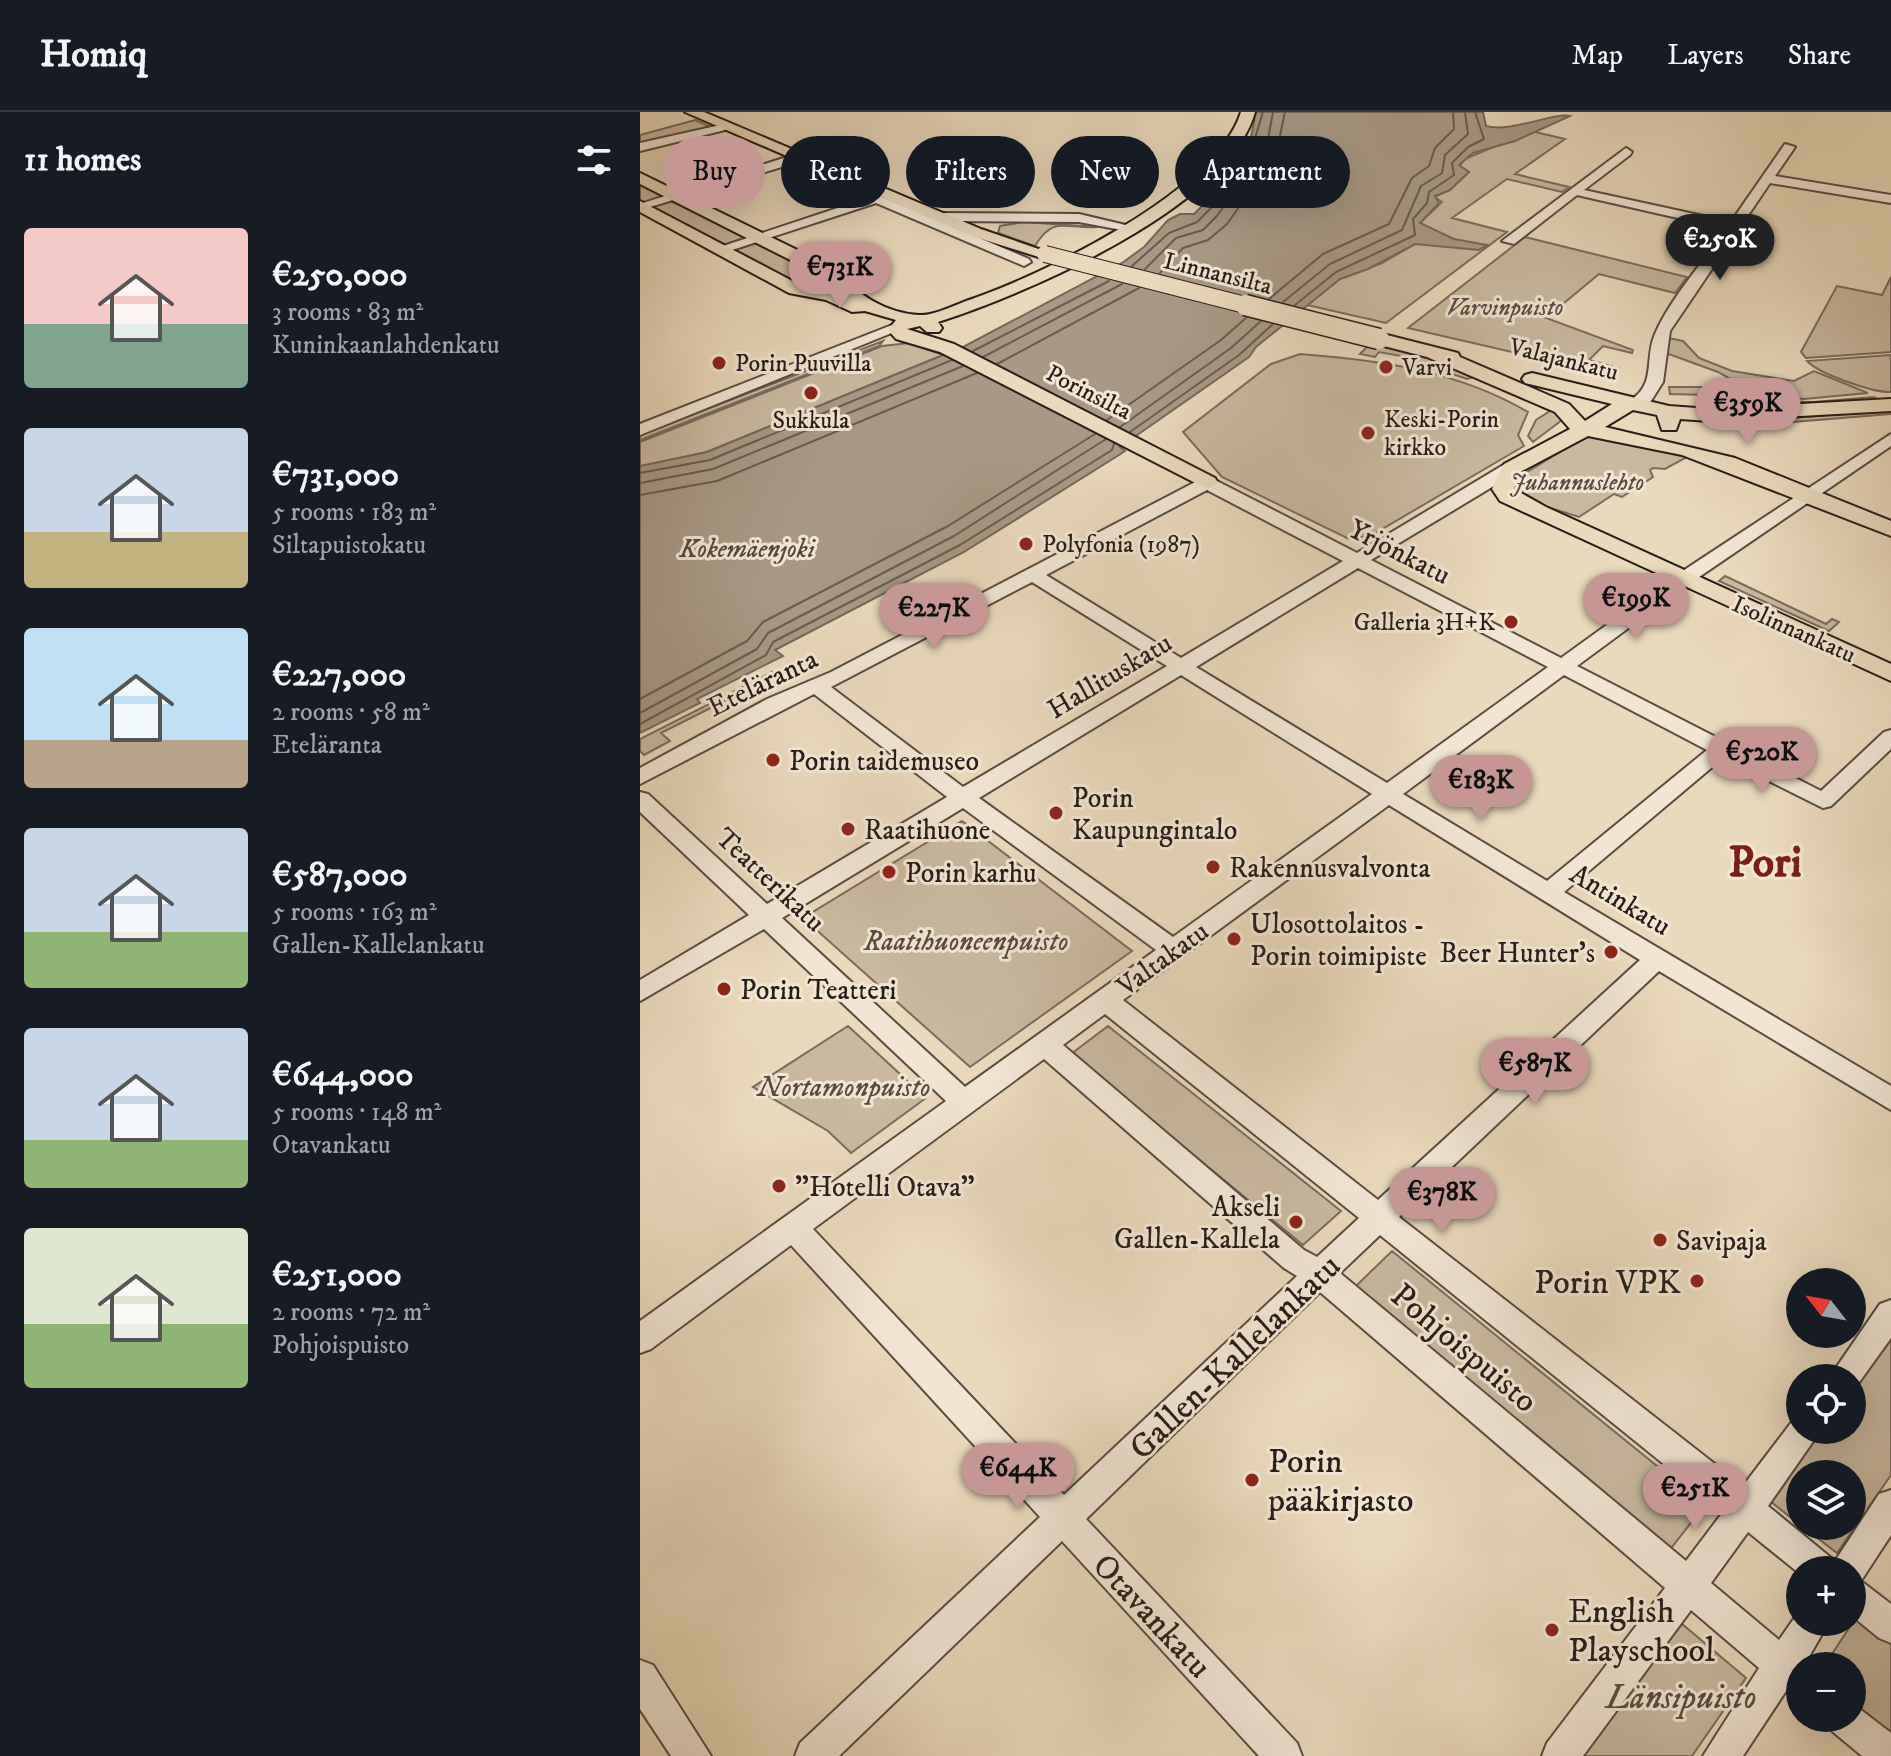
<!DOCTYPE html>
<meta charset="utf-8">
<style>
body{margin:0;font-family:"IM FELL DW Pica",serif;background:#242831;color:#f1f3f6;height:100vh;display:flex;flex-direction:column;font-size:30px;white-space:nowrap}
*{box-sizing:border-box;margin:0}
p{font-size:26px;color:#9ea1a6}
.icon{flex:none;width:44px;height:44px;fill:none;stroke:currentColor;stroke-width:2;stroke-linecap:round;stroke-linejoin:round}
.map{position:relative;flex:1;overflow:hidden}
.side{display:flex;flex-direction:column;background:#171b24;width:640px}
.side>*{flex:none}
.guide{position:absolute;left:24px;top:24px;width:760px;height:72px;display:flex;gap:16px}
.needle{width:52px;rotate:301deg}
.tools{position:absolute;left:1146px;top:1156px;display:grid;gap:16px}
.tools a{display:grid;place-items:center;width:80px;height:80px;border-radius:50%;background:#171b24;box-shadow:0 8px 32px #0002;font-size:40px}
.price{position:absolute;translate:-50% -68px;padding:0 18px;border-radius:28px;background:#c59692;color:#111;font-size:26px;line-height:52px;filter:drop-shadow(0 2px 4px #0008)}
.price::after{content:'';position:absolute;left:50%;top:48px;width:24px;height:18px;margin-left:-12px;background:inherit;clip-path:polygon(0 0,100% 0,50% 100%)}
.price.selected{background:#222;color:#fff}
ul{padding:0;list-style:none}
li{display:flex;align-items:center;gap:24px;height:200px;padding:0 24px}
li span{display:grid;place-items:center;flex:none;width:224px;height:160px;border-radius:8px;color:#555}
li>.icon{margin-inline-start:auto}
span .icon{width:96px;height:96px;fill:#fffc;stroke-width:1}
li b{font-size:34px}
h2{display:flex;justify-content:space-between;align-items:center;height:96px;padding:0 24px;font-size:34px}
.tag{padding:0 28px;border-radius:36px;background:#171b24;box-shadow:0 8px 32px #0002;font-size:28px;line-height:72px}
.tag.selected{background:#c59692;color:#111}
header{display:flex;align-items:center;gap:48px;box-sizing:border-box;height:112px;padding:0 40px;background:#171b24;border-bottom:2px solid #363941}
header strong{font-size:38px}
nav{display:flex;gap:44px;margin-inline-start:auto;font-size:28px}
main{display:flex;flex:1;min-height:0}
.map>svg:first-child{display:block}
.green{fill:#cab99f;stroke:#7a6b5c;stroke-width:2}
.water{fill:#a99984;stroke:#766759;stroke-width:2}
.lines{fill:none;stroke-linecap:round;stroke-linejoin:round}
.shore{stroke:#695b4e;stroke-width:2}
.minor-casing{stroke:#5a4c41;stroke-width:4}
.major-casing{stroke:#291d18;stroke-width:4}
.minor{fill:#f2e6d3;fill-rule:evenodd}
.major{fill:#ebd9bb;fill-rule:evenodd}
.major-bridge-far1-casing{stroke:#291d18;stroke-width:18;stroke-linecap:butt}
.major-bridge-casing{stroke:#291d18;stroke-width:23;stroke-linecap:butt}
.major-bridge-far1{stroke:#ebd9bb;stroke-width:16}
.major-bridge{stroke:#ebd9bb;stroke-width:20}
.poi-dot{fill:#8f2418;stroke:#f2e6d3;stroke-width:3}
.labels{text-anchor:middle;stroke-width:6;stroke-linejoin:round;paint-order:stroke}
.far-street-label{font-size:24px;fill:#291d18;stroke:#f2e6d3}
.far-park-label{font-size:24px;font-style:italic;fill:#594c40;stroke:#f2e6d3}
.far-poi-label{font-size:24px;fill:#291d18;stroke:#f2e6d3;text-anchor:start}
.far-water-label{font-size:26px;font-style:italic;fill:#56483e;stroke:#f2e6d3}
.street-label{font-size:28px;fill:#291d18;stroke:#f2e6d3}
.poi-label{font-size:28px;fill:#291d18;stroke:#f2e6d3;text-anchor:start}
.park-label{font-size:28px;font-style:italic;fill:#594c40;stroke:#f2e6d3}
.near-poi-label{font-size:34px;fill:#291d18;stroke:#f2e6d3;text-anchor:start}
.near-street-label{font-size:34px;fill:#291d18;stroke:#f2e6d3}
.near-park-label{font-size:34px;font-style:italic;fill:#594c40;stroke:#f2e6d3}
.town-label{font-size:44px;font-weight:bold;fill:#7a1f14;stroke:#f2e6d3}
</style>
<header>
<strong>Homiq</strong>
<nav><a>Map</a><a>Layers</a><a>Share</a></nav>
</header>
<main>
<section class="side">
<h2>11 homes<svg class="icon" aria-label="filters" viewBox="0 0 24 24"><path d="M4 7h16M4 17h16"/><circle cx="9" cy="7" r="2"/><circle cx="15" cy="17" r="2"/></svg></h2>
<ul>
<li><span style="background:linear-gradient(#f6c9c9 60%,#7fa58c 0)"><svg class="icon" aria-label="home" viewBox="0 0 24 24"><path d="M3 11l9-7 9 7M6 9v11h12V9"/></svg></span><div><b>€250,000</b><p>3 rooms · 83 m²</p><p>Kuninkaanlahdenkatu</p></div></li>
<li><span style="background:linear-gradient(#c9d6e8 65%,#c2b280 0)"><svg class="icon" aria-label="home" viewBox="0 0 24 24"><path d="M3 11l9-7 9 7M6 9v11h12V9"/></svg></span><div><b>€731,000</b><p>5 rooms · 183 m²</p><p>Siltapuistokatu</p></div></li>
<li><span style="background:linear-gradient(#bfe0f5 70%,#b9a48a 0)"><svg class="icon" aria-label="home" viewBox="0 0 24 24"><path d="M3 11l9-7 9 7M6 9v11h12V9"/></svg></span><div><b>€227,000</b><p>2 rooms · 58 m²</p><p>Eteläranta</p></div></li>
<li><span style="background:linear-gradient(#c9d6e8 65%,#8fb573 0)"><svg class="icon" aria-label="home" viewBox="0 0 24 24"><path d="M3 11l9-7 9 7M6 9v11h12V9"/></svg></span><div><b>€587,000</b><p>5 rooms · 163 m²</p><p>Gallen-Kallelankatu</p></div></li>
<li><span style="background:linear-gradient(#c9d6e8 70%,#8fb573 0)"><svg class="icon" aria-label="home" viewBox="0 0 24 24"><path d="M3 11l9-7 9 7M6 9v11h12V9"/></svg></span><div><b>€644,000</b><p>5 rooms · 148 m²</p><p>Otavankatu</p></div></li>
<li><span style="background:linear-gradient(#dfe7d0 60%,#8fb573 0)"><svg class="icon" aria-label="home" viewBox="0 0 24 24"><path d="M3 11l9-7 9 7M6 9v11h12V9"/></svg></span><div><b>€251,000</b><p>2 rooms · 72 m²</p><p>Pohjoispuisto</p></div></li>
</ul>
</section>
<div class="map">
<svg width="1251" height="1644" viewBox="0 0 1251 1644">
<rect width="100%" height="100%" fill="#ebd9bb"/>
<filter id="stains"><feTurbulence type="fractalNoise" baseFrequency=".0025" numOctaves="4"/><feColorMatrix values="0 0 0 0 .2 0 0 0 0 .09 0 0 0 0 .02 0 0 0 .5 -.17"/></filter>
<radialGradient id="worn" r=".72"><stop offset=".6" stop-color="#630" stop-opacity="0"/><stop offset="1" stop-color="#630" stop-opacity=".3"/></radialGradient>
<!-- green -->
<path class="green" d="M 55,8 L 71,15 L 0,34 L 0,23 Z
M 891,19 L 925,27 L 875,62 L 929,75 L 922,80 L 867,67 L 812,106 L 867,120 L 746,211 L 667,193 L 700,167 L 742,151 L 775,132 L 782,109 L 802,90 L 794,85 L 810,78 L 829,60 L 819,54 L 825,47 Z
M 0,70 L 184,163 L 192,175 L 184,178 L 159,176 L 0,90 Z
M 383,110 L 458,115 C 427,118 414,102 395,134 L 358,121 L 360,114 Z
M 885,125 L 1047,165 L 1035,181 L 959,162 L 906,206 L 993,238 L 992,241 L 963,234 L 949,248 L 978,256 L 972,263 L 768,216 Z
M 1251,165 L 1251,240 L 1166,246 L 1161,240 L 1197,174 L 1242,183 Z
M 1028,226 L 1043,229 L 1059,246 L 1092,259 L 1154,269 L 1174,259 L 1228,281 L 1164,287 L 1120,284 L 1078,260 L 1023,240 Z
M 243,229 L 239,234 L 0,328 L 0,323 Z
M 732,230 C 778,238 888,278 926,305 L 893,330 L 888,324 L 896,308 L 910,299 L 833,265 L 827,267 L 779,251 L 778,247 L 739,240 L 735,245 L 720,242 Z
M 269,231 L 303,243 L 67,340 L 0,355 L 0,330 L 242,234 Z
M 660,242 C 740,248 818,259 888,300 L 878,323 L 884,334 L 732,423 L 709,427 L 582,365 L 543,320 L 631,252 Z
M 1251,243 L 1251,280 C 1234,281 1179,262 1167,249 Z
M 1090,269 L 1106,284 L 1030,282 L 1029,275 L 1086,275 L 1084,271 Z
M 1234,285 L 1241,289 L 1071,299 L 1064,291 L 1073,288 L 1173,290 Z
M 1251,298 L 1251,302 L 1090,315 L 1082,312 Z
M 955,323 L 1049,344 L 1025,357 L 1013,356 L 1010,358 L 1013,365 L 982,385 L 974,382 L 939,405 L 898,392 L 876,379 L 874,371 L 879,365 L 943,326 Z
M 1085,464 L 1186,512 L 1192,507 L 1199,510 L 1189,519 L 1079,469 Z
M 132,560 L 146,570 L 124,582 L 114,574 L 21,621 L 30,629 L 4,643 L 0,639 L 0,627 Z
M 322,709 L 492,839 L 330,955 L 163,806 Z
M 208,914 L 286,986 L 211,1041 L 188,1019 L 113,975 Z
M 468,914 L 701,1099 L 663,1133 L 431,942 Z
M 752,1139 L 1065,1393 L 1028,1440 L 713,1177 Z
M 1251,1224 L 1251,1363 L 1197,1441 L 1162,1414 L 1212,1414 L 1212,1362 L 1160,1362 L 1160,1413 L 1130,1389 L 1182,1318 L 1212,1318 L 1212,1277 Z
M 1219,1501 L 1251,1527 L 1251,1629 L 1212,1596 L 1212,1554 L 1184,1554 Z
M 1041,1511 L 1106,1566 L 1052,1644 L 943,1644 Z"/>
<!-- water -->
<path class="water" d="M 616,0 L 843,0 L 846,14 C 870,21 915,0 930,4 L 875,29 L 833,41 L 819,53 L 829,60 L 810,78 L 795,84 L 799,91 L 780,111 L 814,127 L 847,133 L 839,138 L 775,132 L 728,157 L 700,167 L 616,235 L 609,245 L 480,335 L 485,339 L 479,343 L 324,440 L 135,538 L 143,544 L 57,587 L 60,591 L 0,621 L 0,354 L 67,340 L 325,234 L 482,151 L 504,135 L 528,108 L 540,102 L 554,102 L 562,94 L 610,30 Z"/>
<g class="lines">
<!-- shore -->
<path class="shore" d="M 492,154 L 529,121 L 557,110 L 580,87 L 609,46 L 623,0
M 505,157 L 536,126 L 563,118 L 576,105 L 626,38 L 633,0
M 520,161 L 543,136 L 568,128 L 587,112 L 636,43 L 645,0
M 629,187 L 683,142 L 749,112 L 772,66 L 789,54 L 795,36 L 814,17 L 813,0
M 643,190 L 690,152 L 762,118 L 781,74 L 802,61 L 805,43 L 828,22 L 825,0
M 655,193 L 696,160 L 775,123 L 773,107 L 787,91 L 789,80 L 814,63 L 812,51 L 828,35 L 844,27 L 835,0
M 333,239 L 469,169
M 343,245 L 482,172
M 357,252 L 499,176
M 467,308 L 581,228 L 606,206
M 480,315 L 591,236 L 621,209
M 490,320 L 599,243 L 633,212
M 0,361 L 70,348 L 312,248
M 0,371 L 73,357 L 323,254
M 0,383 L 77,369 L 337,261
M 0,587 L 107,529 L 123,510 L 308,414 L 455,322
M 0,601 L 117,537 L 128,521 L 314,424 L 466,327
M 0,612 L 126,543 L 133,530 L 320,433 L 472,338 L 474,332"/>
<defs>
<path id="minor" d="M 85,12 L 89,17 L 0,39 L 0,31 Z
M 1145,32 L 1155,35 L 1135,64 L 1251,83 L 1251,91 L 1130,71 L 1030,219 L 1023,270 L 1011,289 L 1001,295 L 989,295 L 989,289 C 1017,273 1004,247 1015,222 C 1030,187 1064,149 1086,117 L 937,83 L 874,132 L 862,129 L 986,36 L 992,40 L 990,43 L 944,78 L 1091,110 Z
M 153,43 L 182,48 L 176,52 L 158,50 L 0,98 L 0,92 Z
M 237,83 L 292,106 L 298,101 L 439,102 L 494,115 L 487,119 L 439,110 L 299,109 L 389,147 L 391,150 L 384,154 L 236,91 L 86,140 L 74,137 Z
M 252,213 L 264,216 L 0,323 L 0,312 Z
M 1251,322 L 1251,334 L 1040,478 L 937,554 L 1181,679 L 1244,620 L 1251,618 L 1251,637 L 1191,694 L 1183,696 L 1083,646 L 924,780 L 1251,974 L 1251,998 L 1019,859 L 759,1105 L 1103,1374 L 1154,1307 L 1160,1305 L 1160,1318 L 1181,1318 L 1128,1394 L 1195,1449 L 1239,1382 L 1251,1378 L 1251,1423 L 1221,1469 L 1251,1492 L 1251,1531 L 1239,1526 L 1212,1504 L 1212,1458 L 1160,1458 L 1160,1462 L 1108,1420 L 1071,1471 L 1139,1528 L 1160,1498 L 1160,1510 L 1189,1510 L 1166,1550 L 1171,1554 L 1160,1554 L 1160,1586 L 1146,1579 L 1103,1644 L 1063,1644 L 1119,1556 L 1051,1498 L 943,1644 L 902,1644 L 907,1631 L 1025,1476 L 680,1180 L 446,1407 L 657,1631 L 662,1644 L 619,1644 L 422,1429 L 199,1644 L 155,1644 L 160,1631 L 400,1405 L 151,1133 L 11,1237 L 0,1241 L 0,1209 L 306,989 L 124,817 L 0,889 L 0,868 L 109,803 L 0,700 L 0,680 L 8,682 L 127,792 L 307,685 L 174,582 L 0,672 L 0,656 L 127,587 L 191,560 L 561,367 L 573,367 L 717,441 L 865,352 L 877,352 L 877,360 L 731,448 L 921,546 L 1026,470 ZM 567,378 L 703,449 L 541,546 L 406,463 ZM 718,456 L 908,555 L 747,671 L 556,555 ZM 392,470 L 527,554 L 323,675 L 191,575 ZM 541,563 L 732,682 L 533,825 L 339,686 ZM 924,563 L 1067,638 L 907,769 L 763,682 ZM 749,693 L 1000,848 L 738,1088 L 483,888 ZM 323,696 L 516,838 L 325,975 L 142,806 ZM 465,902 L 719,1106 L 677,1145 L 664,1138 L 423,933 ZM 404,947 L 644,1156 L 657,1164 L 424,1383 L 173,1117 ZM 740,1123 L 1083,1400 L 1046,1449 L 700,1161 Z
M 1251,1188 L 1251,1226 L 1215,1276 L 1212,1277 L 1212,1266 L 1189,1266 L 1240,1192 Z
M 0,1548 L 13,1553 L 71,1644 L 31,1644 L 0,1597 Z
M 1212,1591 L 1251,1621 L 1251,1644 L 1222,1644 L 1192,1619 L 1187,1606 L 1212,1606 Z"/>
<path id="major" d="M 45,0 L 64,0 L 341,117 L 413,142 L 405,147 L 329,123 Z
M 601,0 L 615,0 C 589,95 386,182 298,210 L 302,216 L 299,220 L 287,220 L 280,214 L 267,217 L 314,232 L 575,366 L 578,371 L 567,377 L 300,240 L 256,227 L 248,218 L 256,208 L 225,199 L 212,200 L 186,188 L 149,181 L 0,100 L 0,89 L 160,173 L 194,179 L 184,165 L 0,72 L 0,61 L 196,157 C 215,182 246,201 279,203 C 293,204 313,194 326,189 C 401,164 577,79 601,0 Z
M 739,221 L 818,241 L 820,245 L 929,292 L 945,309 L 972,292 L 885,271 L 882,267 L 885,263 L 892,261 L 1029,294 L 1070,297 L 1251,287 L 1251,299 L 1070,309 L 1040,307 L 1036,318 L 1022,318 L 1017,303 L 993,298 L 965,315 L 1095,346 L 1251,409 L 1251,424 L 1042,343 L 948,324 L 880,360 L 874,377 L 906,395 L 1251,552 L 1251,569 L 860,389 L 852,377 L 864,352 L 930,317 L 915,300 L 787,245 L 732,231 L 732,223 Z"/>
</defs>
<!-- minor casing -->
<use href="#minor" class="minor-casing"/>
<!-- major casing -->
<use href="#major" class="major-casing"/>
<!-- minor -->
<use href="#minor" class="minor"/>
<!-- major -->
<use href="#major" class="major"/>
<defs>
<path id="major-bridge-far1" d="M 405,142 L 613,195"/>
<path id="major-bridge" d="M 605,193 L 739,227"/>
</defs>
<!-- major-bridge-far1 casing -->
<use href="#major-bridge-far1" class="major-bridge-far1-casing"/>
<!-- major-bridge casing -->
<use href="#major-bridge" class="major-bridge-casing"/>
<!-- major-bridge-far1 -->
<use href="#major-bridge-far1" class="major-bridge-far1"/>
<!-- major-bridge -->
<use href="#major-bridge" class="major-bridge"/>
</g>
<!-- markers -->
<g class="poi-dot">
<circle cx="79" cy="251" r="8"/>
<circle cx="746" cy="255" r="8"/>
<circle cx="171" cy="281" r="8"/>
<circle cx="728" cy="321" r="8"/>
<circle cx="386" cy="432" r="8"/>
<circle cx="871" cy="510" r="8"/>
<circle cx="133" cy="648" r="8"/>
<circle cx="416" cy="701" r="8"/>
<circle cx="208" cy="717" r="8"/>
<circle cx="573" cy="755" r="8"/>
<circle cx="249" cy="760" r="8"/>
<circle cx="594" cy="827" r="8"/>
<circle cx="971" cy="840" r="8"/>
<circle cx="84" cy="877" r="8"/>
<circle cx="139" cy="1074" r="8"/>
<circle cx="656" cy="1110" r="8"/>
<circle cx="1020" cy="1128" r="8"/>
<circle cx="1057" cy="1169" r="8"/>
<circle cx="612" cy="1368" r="8"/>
<circle cx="912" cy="1518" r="8"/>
</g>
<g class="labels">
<!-- far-street labels -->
<g class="far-street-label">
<text transform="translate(578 161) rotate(14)" y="8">Linnansilta</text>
<text transform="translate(924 247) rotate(14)" y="8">Valajankatu</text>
<text transform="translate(449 280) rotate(27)" y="8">Porinsilta</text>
<text transform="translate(1154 517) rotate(24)" y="8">Isolinnankatu</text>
</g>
<!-- far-park labels -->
<g class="far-park-label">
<text x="865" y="203">Varvinpuisto</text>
<text x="937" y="378">Juhannuslehto</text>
</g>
<!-- far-poi labels -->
<g class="far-poi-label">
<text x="95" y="259">Porin Puuvilla</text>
<text x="762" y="263">Varvi</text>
<text x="744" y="315">Keski-Porin<tspan x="744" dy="28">kirkko</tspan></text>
<text x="171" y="316" text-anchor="middle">Sukkula</text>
<text x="402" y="440">Polyfonia (1987)</text>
<text x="855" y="518" text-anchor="end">Galleria 3H+K</text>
</g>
<!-- far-water labels -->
<g class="far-water-label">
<text x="107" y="445">Kokemäenjoki</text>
</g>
<!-- street labels -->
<g class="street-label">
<text transform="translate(760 439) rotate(27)" y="10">Yrjönkatu</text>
<text transform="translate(469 563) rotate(-31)" y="10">Hallituskatu</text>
<text transform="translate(122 570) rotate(-26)" y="10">Eteläranta</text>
<text transform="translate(131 767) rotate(43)" y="10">Teatterikatu</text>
<text transform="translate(981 787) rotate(31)" y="10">Antinkatu</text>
<text transform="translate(522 846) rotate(-36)" y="10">Valtakatu</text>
</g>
<!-- poi labels -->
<g class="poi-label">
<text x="149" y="658">Porin taidemuseo</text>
<text x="432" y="695">Porin<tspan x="432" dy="32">Kaupungintalo</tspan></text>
<text x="224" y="727">Raatihuone</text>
<text x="589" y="765">Rakennusvalvonta</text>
<text x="265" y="770">Porin karhu</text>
<text x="610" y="821">Ulosottolaitos -<tspan x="610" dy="32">Porin toimipiste</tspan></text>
<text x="955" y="850" text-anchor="end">Beer Hunter's</text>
<text x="100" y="887">Porin Teatteri</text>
<text x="155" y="1084">"Hotelli Otava"</text>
<text x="640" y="1104" text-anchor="end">Akseli<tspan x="640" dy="32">Gallen-Kallela</tspan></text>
<text x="1036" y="1138">Savipaja</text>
</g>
<!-- park labels -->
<g class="park-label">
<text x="326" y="838">Raatihuoneenpuisto</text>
<text x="204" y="984">Nortamonpuisto</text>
</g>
<!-- near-poi labels -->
<g class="near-poi-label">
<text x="1041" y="1181" text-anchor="end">Porin VPK</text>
<text x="628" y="1360">Porin<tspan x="628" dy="39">pääkirjasto</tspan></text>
<text x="928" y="1510">English<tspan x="928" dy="39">Playschool</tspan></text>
</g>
<!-- near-street labels -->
<g class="near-street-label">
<text transform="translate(825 1235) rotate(40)" y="12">Pohjoispuisto</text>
<text transform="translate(594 1244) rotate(-44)" y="12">Gallen-Kallelankatu</text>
<text transform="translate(513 1503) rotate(47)" y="12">Otavankatu</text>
</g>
<!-- near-park labels -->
<g class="near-park-label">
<text x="1041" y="1596">Länsipuisto</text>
</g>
<!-- town labels -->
<g class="town-label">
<text x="1125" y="764">Pori</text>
</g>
</g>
<rect width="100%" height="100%" filter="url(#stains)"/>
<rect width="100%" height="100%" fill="url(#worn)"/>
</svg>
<div class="tools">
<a><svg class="needle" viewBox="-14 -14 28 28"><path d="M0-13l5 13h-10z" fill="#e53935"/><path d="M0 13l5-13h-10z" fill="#9ea1a6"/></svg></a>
<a><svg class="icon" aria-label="locate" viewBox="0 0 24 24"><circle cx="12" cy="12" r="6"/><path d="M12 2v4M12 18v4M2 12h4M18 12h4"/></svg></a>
<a><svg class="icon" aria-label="layers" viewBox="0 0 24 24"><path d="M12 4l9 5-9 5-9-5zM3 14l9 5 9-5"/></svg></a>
<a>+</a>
<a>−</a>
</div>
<b class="price selected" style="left:1080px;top:170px">€250K</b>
<b class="price" style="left:200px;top:198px">€731K</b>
<b class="price" style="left:1108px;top:334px">€359K</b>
<b class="price" style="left:996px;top:529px">€199K</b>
<b class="price" style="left:294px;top:539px">€227K</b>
<b class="price" style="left:1122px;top:683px">€520K</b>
<b class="price" style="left:841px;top:711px">€183K</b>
<b class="price" style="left:895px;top:994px">€587K</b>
<b class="price" style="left:802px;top:1123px">€378K</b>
<b class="price" style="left:378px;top:1399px">€644K</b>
<b class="price" style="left:1055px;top:1419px">€251K</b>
<div class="guide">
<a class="tag selected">Buy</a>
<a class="tag">Rent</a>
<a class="tag">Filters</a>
<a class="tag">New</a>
<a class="tag">Apartment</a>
</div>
</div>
</main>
